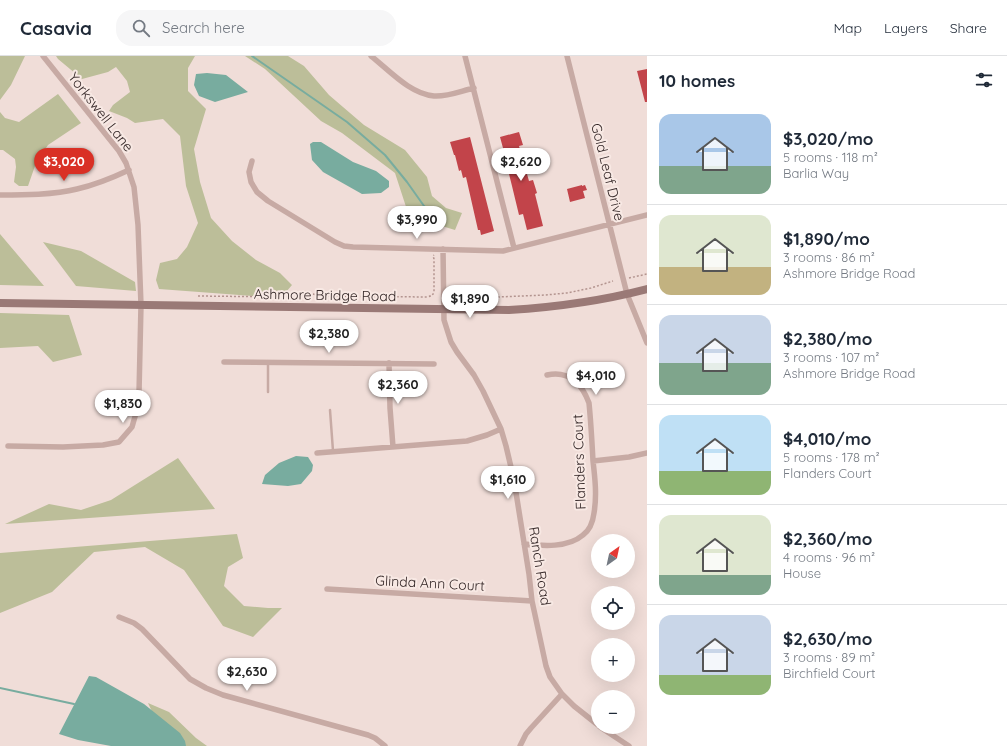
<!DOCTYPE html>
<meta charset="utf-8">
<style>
body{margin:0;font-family:Quicksand,sans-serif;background:#f6f6f7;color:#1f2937;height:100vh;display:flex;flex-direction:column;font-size:15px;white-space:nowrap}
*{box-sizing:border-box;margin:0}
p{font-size:13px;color:#747a83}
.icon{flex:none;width:22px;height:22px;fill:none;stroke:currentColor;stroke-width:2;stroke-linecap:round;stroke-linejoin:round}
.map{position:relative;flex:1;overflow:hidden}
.drawer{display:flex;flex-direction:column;background:#fff;width:360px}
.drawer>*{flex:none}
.needle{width:26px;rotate:33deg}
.tools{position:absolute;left:591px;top:478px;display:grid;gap:8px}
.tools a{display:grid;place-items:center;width:44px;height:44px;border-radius:50%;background:#fff;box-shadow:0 4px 16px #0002;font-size:20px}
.price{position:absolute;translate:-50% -34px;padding:0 9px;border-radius:14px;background:#fff;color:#222;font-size:13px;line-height:26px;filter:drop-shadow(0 1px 2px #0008)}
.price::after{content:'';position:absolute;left:50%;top:24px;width:12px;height:9px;margin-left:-6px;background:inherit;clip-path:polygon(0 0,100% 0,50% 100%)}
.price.selected{background:#d93025;color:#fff}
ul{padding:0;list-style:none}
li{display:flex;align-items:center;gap:12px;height:100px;padding:0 12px}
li+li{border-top:1px solid #e0e1e3}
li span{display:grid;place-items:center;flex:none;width:112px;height:80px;border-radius:12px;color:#555}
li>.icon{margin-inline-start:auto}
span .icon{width:48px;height:48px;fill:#fffc;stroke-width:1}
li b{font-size:17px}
h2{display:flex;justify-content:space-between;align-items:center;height:48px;padding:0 12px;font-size:17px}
header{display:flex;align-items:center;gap:24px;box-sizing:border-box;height:56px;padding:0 20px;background:#fff;border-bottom:1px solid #e0e1e3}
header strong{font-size:19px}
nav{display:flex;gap:22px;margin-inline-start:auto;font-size:14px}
.search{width:280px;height:36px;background:#f6f6f7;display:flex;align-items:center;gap:10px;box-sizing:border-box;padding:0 14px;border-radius:16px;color:#747a83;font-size:15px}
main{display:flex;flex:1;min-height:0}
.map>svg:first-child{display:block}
.green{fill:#bcbe99}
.water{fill:#78ac9f}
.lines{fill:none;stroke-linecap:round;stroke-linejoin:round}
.stream{stroke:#78ac9f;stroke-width:2}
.building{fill:#c2444a}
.path{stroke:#b3948f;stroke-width:1.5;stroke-dasharray:2 2;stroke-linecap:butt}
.lane{stroke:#c7aaa4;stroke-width:2.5}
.street{stroke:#c7aaa4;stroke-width:5.5}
.secondary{stroke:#9a7976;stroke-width:8}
.labels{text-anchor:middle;stroke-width:4;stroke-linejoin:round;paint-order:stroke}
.street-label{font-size:14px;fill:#332626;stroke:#f8e9e4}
</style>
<header>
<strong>Casavia</strong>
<div class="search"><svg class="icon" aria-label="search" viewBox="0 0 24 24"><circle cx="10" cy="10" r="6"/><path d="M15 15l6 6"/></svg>Search here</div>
<nav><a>Map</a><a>Layers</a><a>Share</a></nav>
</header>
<main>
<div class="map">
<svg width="647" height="690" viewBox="0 0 647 690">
<rect width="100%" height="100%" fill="#f0ddd8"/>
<!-- green -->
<path class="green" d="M 0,0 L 25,0 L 11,29 L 0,44 Z
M 56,0 L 195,0 L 188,12 L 188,35 L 206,53 L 194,93 L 200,126 L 211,162 L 232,185 L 256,204 L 280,217 L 292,229 L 281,242 L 159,233 L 156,224 L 160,207 L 177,203 L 187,191 L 198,167 L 186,130 L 180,80 L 163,63 L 135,67 L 127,62 L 109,55 L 113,49 L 130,36 L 127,25 L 116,11 L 108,16 L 82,23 L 58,3 Z
M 245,0 L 288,0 L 304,10 L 329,39 L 364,69 L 405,94 L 427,121 L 432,140 L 446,152 L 462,157 L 455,174 L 409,160 L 395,117 L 342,77 L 321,65 L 265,13 Z
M 58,38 L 81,67 L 48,89 L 36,107 L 28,130 L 19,130 L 14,126 L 16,111 L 15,103 L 3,94 L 0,94 L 0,56 L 5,62 L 19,66 Z
M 0,178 L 44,230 L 0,229 Z
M 43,186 L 81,195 L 135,226 L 136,235 L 76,230 Z
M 0,257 L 69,259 L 82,299 L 53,306 L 38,290 L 0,292 Z
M 178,402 L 215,453 L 5,468 L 49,448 L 81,454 L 111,444 Z
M 237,478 L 243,502 L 228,511 L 224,530 L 244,550 L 268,552 L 282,552 L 253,581 L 223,570 L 184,514 L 145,491 L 94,496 L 52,536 L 0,557 L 0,497 Z
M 148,647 L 169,656 L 196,682 L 207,690 L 171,690 L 166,685 Z"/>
<!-- water -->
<path class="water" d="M 207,17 L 226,19 L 248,36 L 238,39 L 215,46 L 199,40 L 194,29 L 196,18 Z
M 313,86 L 321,86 L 353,106 L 376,115 L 389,125 L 389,131 L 381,137 L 362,138 L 323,116 L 312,104 L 310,88 Z
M 296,400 L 308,401 L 313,409 L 312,415 L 301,428 L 288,430 L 262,428 L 265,419 L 279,407 Z
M 89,620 L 96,621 L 144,648 L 180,677 L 185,685 L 186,690 L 111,690 L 78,684 L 59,678 Z"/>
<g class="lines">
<!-- stream -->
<path class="stream" d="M 252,0 L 347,66 L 385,99 L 407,126 L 424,150 L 442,168
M 0,632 L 74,648"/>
</g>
<!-- building -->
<path class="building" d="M 647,13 L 647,46 L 645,46 L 637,15 Z
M 519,76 L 523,89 L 519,90 L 529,125 L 533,124 L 537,137 L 535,138 L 543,170 L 527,174 L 523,158 L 519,159 L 512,130 L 508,114 L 509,114 L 500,81 Z
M 470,81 L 494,175 L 481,179 L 480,174 L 478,174 L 466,121 L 463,122 L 461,114 L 459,115 L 455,99 L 454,99 L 450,86 Z
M 582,129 L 582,130 L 585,129 L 587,134 L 583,135 L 585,142 L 570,146 L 567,133 Z"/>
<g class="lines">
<!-- path -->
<path class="path" d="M 629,222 L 647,218
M 450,238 L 479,241 L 498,241 L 545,239 L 567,237 L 591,232 L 613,225
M 198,240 L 286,241 C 304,234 302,235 320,240 L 427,241 C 431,240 433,239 434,236 L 434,203 L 433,200 L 434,199"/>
<!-- lane -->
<path class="lane" d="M 268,336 L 268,307
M 330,354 L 333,395"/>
<!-- street -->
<path class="street" d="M 371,0 C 389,14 410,38 434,40 C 447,41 461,35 474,32
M 465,0 L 514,192
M 567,0 L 627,238 L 647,287
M 252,105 L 249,116 L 251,126 L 257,136 L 268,145 L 335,186 L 344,190 L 353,191 L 503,195 L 647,159
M 0,139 C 23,139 54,139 77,133 C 95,129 112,122 129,114
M 443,193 L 444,264 L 451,286 L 457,296 L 474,319 L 483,335 L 501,373 L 506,390 L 514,424 L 529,518 L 532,545 L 546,610 L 550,621 L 562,638 L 574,650 L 598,669
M 224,306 L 434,308
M 389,307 L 390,352 L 393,391
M 8,390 L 63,391 L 103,389 L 119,386 L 132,371 L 138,350 L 139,337 L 141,249 L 138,169 L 134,131 L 126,107 L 119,95 L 43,0
M 317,397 L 467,385 L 487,379 L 501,373
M 593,405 L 629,401 L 647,397
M 524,488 C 543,490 568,492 583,479 C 590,474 593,465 594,457 C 597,440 595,422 593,405 C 592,386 591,367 589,347 C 582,328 569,314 547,319
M 327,533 L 532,545
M 119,561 L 134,567 L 142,573 L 190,623 L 206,632 L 223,639 L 368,679 L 375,682 L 385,690
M 600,671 L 629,690
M 520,690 L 526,678 L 531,672 L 562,638"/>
<!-- secondary -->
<path class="secondary" d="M 0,247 L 509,254 C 556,251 601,245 647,233"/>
</g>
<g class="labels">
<!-- street labels -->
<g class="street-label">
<text transform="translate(101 56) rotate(52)" y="5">Yorkswell Lane</text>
<text transform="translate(608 116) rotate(76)" y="5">Gold Leaf Drive</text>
<text transform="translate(325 239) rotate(1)" y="5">Ashmore Bridge Road</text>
<text transform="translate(579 406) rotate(-92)" y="5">Flanders Court</text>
<text transform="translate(540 510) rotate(81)" y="5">Ranch Road</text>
<text transform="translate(430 527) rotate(3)" y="5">Glinda Ann Court</text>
</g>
</g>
</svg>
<div class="tools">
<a><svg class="needle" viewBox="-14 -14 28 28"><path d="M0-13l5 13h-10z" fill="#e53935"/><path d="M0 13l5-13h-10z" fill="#747a83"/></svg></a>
<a><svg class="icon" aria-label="locate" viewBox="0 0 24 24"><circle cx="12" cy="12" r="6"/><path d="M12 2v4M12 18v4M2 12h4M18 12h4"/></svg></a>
<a>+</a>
<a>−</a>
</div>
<b class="price selected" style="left:64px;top:126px">$3,020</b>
<b class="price" style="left:521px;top:126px">$2,620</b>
<b class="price" style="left:417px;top:184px">$3,990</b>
<b class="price" style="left:470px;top:263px">$1,890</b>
<b class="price" style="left:329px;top:298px">$2,380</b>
<b class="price" style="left:596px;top:340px">$4,010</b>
<b class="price" style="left:398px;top:349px">$2,360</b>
<b class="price" style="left:123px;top:368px">$1,830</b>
<b class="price" style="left:508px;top:444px">$1,610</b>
<b class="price" style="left:247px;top:636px">$2,630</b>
</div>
<section class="drawer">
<h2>10 homes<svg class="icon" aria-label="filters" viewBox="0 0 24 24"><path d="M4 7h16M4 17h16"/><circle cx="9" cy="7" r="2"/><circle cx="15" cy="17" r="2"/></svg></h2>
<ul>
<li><span style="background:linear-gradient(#a9c7e8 65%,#7fa58c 0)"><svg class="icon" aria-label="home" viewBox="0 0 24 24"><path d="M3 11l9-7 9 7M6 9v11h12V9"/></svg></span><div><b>$3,020/mo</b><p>5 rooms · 118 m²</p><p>Barlia Way</p></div></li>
<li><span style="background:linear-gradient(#dfe7d0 65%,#c2b280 0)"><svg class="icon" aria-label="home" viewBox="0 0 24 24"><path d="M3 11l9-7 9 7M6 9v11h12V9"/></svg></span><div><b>$1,890/mo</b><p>3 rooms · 86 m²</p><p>Ashmore Bridge Road</p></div></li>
<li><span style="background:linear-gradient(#c9d6e8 60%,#7fa58c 0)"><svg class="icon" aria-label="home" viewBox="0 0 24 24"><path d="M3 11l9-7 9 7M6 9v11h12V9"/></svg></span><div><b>$2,380/mo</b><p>3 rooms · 107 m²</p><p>Ashmore Bridge Road</p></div></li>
<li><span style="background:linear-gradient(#bfe0f5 70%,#8fb573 0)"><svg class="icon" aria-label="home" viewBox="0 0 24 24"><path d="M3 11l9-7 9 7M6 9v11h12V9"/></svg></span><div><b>$4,010/mo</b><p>5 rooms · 178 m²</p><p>Flanders Court</p></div></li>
<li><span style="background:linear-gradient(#dfe7d0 75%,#7fa58c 0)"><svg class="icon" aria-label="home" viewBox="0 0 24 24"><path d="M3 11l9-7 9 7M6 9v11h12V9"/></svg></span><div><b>$2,360/mo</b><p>4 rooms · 96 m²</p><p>House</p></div></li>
<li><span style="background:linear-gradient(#c9d6e8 75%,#8fb573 0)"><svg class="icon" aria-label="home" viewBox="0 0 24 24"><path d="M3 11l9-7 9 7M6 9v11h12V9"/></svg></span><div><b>$2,630/mo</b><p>3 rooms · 89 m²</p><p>Birchfield Court</p></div></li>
</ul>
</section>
</main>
